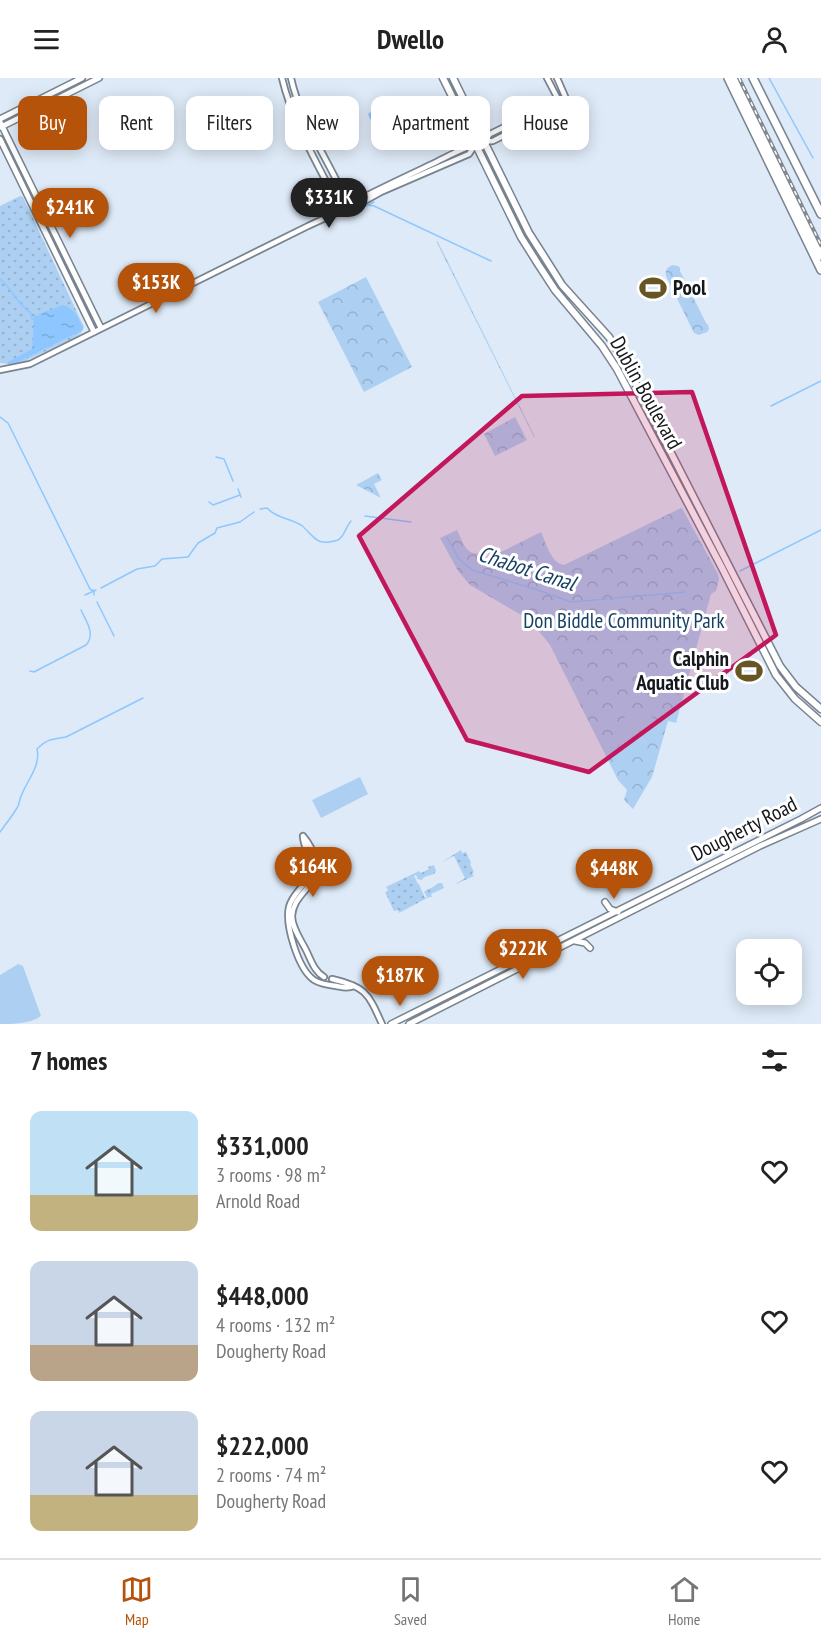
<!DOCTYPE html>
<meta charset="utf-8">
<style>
body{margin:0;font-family:"PT Sans Narrow",sans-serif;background:#f6f6f6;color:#222;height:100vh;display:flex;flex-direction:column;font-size:22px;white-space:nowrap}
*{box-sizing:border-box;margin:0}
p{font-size:20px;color:#767676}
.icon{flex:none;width:33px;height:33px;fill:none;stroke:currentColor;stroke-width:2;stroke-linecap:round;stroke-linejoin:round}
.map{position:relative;height:946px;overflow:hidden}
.details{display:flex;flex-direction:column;background:#fff;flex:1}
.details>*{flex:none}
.guide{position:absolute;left:18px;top:18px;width:786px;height:54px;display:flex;gap:12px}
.fabs{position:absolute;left:736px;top:861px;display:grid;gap:12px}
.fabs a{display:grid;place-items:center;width:66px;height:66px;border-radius:12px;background:#fff;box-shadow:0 3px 15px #0003;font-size:30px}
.price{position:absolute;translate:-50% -51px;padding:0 14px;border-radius:21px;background:#b45309;color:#fff;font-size:20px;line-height:39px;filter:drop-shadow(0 2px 3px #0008)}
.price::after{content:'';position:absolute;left:50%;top:36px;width:18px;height:14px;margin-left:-9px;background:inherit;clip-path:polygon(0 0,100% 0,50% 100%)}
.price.active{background:#222;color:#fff}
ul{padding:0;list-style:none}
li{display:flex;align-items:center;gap:18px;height:150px;padding:0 30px}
li span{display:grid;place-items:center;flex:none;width:168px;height:120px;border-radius:12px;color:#555}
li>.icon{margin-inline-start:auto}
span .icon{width:72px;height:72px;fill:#fffc;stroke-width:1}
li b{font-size:26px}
h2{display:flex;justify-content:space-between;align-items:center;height:72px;padding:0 30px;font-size:26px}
.tag{padding:0 21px;border-radius:12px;background:#fff;box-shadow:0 3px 15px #0003;font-size:21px;line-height:54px}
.tag.active{background:#b45309;color:#fff}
header{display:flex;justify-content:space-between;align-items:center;height:78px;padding:0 30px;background:#fff;font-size:27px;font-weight:700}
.dock{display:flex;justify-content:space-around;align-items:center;height:84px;border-top:2px solid #e0e0e0;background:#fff;font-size:16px;color:#767676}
.dock a{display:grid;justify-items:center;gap:3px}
.dock .active{color:#b45309}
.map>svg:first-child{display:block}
.grass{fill:url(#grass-dots)}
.park{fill:url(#park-crowns)}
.garden{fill:#add0f2}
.water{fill:url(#water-ripples)}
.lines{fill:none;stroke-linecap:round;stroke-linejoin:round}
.stream{stroke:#8ec7ff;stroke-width:1.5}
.tertiary-casing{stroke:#798490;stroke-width:8}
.secondary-casing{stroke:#798490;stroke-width:8}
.primary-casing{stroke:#798490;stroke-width:9}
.motorway-casing{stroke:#798490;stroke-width:10}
.tertiary{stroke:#fff;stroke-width:4.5}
.secondary{stroke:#fff;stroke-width:5}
.primary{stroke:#fff;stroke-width:6}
.motorway{stroke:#fff;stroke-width:7}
.rail-casing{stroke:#818992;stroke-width:4}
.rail{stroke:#fff;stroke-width:1.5;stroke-dasharray:4.5;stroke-linecap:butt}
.marked{fill:#c2185b;fill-opacity:0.2;stroke:#c2185b;stroke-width:4.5;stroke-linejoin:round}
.labels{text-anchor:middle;stroke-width:6;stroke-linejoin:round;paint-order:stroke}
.poi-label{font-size:21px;font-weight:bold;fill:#14181c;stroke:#fff;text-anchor:start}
.street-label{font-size:21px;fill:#14181c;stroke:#fff}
.park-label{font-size:21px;fill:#174064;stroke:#fff}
.water-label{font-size:22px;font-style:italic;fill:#184165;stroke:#fff}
</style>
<header><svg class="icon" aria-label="menu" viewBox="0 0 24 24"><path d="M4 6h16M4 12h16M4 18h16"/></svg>Dwello<svg class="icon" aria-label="person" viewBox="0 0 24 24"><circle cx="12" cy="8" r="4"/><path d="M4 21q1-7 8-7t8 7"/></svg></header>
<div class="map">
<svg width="821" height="946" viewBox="0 0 821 946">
<defs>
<pattern id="grass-dots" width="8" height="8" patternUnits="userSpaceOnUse" patternTransform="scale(1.5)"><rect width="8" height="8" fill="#add0f2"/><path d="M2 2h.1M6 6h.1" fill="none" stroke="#94b2cf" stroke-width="1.8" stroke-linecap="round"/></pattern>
<pattern id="park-crowns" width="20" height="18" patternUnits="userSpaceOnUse" patternTransform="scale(1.5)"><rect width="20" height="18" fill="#add0f2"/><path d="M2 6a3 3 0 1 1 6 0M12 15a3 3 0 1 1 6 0" fill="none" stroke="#94b2cf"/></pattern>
<pattern id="water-ripples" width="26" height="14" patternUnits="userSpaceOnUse" patternTransform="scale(1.5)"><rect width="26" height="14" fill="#8ec7ff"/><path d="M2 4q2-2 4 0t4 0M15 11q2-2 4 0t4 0" fill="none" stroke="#7aaada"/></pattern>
</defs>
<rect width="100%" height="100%" fill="#deeaf7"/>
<!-- grass -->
<path class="grass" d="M 20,118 L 23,119 L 84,249 L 81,255 L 76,259 L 17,287 L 0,285 L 0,128 Z
M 461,772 L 462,775 L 466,774 L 471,785 L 470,786 L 474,794 L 472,796 L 474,798 L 454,807 L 465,800 L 454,778 L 442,784 Z
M 434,787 L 436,793 L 434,796 L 424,799 L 422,802 L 418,801 L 416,797 L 414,798 L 418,806 L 419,806 L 425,820 L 427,819 L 424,814 C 428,810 434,810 438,805 L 442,805 L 444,810 L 431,816 L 432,819 L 429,819 L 399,835 L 398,832 L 394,833 L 385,814 L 386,814 L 388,812 L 386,809 L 419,793 L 421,795 L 429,791 L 428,789 Z"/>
<!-- park -->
<path class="park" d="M 436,163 L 438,164 L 535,359 L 534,359 Z
M 672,187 L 678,188 L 680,190 L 680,193 L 706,245 L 708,247 L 709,251 L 707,254 L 699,257 L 694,255 L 666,198 C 665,192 667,190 672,187 Z
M 366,199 L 412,289 L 364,314 L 318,224 Z
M 515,339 L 527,362 L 495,378 L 484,356 Z
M 378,395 L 382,402 L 374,406 L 381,420 L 356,407 Z
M 681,430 L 683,432 L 718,496 L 719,501 L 716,513 L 711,516 L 676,645 L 668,643 L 652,699 L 633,731 L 624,722 L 627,712 L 618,702 L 611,688 L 550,567 L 534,547 L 523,538 L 470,507 L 458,493 L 440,460 L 457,452 C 462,461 465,477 478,475 L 483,483 L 541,454 C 546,465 551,485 564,487 Z"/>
<!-- garden -->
<path class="garden" d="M 553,481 C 558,491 566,499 569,509 L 544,502 L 538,489 Z
M 627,632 L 654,640 L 652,645 L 642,642 L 638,659 L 636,660 L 621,654 L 625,638 L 627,637 Z
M 623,658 L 636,662 L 637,664 L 632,680 L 630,681 L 618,678 L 617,676 L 621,659 Z
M 360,699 L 368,716 L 321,740 L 312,722 Z
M 18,886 L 23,888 L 41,938 C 29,946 14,946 0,946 L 0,897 Z"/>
<!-- water -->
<path class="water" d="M 443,27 L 459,60 L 445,67 Z
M 389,29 L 392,31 L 393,35 L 389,40 L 394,53 L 400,55 L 400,59 L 382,66 L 376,55 L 375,44 L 370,41 L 368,36 L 376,30 L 380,31 Z
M 63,227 C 75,230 78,240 83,250 L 83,252 L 10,288 L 8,284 L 32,271 L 34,237 L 39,238 L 39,236 Z"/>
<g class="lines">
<!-- stream -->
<path class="stream" d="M 769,0 L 813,80
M 369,127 L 374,124
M 357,132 L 368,127 L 374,128 L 491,183
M 0,201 C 13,212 17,226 31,235 L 32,241 L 35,242
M 771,328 L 821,303
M 0,339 L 8,345 L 14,357 L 90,511 L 94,513 L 94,517
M 216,379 L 224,381 L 233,403
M 238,411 L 241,419
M 209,424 L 213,427 L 240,417
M 260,431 L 267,430 C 276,440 289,440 301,447 C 308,452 315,464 323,464 C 326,465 335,463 338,462 C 345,458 346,448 351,443
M 365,438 L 411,444
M 447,459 L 459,481 L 472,492 L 538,512 L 571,524 L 685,514
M 740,493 L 821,452
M 101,510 L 137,491 L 155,488 L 162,481 L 188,479 L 198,465 L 215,455 L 217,450 L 240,444 L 254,434
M 85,517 L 96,512
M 97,524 L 114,558
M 30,593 L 34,594 L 86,567 C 96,556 86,543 81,532
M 0,754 C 6,746 12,738 17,730 C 20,726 19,721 22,716 C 27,703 41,687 37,671 C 47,661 52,661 66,659 L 143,620"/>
<defs>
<path id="tertiary" d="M 282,0 C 293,47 320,89 341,133
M 291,0 C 301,46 331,85 349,129
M 547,0 L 559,23
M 484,63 L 490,56 L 565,19
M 349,129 L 352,125 C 379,111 405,99 432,86 C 451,77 472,64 493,63 L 568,25 L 557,0
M 0,292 L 30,286 L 308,148 L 349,129 L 354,129 L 381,114 L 469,76 L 475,67
M 303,758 C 303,769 311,777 311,789 C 310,806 293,813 289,829 C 285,847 298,891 314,902 C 320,906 328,907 336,908 C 342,909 347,911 354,908
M 303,758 C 316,772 320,794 307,810 C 300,819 293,825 292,838 C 292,850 301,862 306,872 C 311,882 314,893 324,899
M 332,901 C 366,909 368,915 382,946"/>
<path id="secondary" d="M 0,41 L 82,0
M 0,44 L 101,250
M 1,49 L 99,0
M 0,61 L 94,254
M 605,824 L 610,831 L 618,834
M 575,863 L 585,865 L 590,870
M 391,946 L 801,741 L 821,730
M 409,946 L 760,768 L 821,741"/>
<path id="primary" d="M 443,0 L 521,159 L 538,186 L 555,212 L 602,268 L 617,291 L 722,490 L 776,597 L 795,621 L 821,644
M 453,0 L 529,155 L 545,180 L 562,207 L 609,259 L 625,285 L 780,588 L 796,609 L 821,631"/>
<path id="motorway" d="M 728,0 L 821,192
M 735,0 L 821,178
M 753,0 L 821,136"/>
</defs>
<!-- tertiary casing -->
<use href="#tertiary" class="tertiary-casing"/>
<!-- secondary casing -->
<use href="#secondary" class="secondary-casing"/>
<!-- primary casing -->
<use href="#primary" class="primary-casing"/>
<!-- motorway casing -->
<use href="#motorway" class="motorway-casing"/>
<!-- tertiary -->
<use href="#tertiary" class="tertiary"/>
<!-- secondary -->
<use href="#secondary" class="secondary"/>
<!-- primary -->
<use href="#primary" class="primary"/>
<!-- motorway -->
<use href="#motorway" class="motorway"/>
<defs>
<path id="rail" d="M 739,0 L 821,167"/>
</defs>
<!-- rail casing -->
<use href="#rail" class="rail-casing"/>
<!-- rail -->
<use href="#rail" class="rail"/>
</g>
<!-- marked area -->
<path class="marked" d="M 692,314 L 776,557 L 589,694 L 467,662 L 359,458 L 522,318 Z"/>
<!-- icons -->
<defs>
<symbol id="stadium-bare" viewBox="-9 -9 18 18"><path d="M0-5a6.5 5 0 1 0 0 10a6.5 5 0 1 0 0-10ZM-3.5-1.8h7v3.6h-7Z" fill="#675523" stroke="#fff" stroke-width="2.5" paint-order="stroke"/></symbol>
</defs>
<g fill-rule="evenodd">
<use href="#stadium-bare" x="634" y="191" width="38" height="38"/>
<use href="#stadium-bare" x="730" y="574" width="38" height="38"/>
</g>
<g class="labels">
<!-- poi labels -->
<g class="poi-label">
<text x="673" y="217">Pool</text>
<text x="729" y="588" text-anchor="end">Calphin<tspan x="729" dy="24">Aquatic Club</tspan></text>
</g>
<!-- street labels -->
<g class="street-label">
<text transform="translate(646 315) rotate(61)" y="7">Dublin Boulevard</text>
<text transform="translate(744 751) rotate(-27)" y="7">Dougherty Road</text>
</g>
<!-- park labels -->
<g class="park-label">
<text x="624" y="550">Don Biddle Community Park</text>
</g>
<!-- water labels -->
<g class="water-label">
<text transform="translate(527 490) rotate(18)" y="8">Chabot Canal</text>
</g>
</g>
</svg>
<div class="fabs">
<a><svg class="icon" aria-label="locate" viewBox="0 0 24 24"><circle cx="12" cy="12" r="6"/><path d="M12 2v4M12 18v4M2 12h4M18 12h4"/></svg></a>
</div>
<b class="price active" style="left:329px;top:151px">$331K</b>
<b class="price" style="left:70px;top:161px">$241K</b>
<b class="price" style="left:156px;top:236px">$153K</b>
<b class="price" style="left:313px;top:820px">$164K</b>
<b class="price" style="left:614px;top:822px">$448K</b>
<b class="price" style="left:523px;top:902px">$222K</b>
<b class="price" style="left:400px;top:929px">$187K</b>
<div class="guide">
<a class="tag active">Buy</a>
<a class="tag">Rent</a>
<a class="tag">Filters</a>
<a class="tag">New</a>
<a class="tag">Apartment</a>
<a class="tag">House</a>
</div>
</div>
<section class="details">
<h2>7 homes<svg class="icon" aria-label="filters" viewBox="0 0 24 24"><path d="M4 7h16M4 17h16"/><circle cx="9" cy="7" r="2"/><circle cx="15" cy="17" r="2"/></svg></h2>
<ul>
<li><span style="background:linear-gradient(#bfe0f5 70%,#c2b280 0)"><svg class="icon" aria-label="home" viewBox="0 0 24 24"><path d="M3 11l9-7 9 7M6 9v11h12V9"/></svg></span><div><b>$331,000</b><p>3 rooms · 98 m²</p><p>Arnold Road</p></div><svg class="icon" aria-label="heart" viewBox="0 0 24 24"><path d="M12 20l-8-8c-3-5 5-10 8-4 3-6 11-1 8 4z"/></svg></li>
<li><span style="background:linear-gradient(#c9d6e8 70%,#b9a48a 0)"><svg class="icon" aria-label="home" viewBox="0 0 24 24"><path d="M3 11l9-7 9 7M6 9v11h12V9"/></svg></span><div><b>$448,000</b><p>4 rooms · 132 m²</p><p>Dougherty Road</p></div><svg class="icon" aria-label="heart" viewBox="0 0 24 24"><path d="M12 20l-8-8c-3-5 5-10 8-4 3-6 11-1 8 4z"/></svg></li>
<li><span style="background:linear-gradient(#c9d6e8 70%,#c2b280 0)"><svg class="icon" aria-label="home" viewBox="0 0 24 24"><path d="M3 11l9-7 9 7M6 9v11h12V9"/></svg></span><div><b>$222,000</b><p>2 rooms · 74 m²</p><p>Dougherty Road</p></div><svg class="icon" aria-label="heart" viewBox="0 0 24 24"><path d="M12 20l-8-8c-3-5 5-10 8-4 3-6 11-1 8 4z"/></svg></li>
</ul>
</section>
<nav class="dock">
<a class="active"><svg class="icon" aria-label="map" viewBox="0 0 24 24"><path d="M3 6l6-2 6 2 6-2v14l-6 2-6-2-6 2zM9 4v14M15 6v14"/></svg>Map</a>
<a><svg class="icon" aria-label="saved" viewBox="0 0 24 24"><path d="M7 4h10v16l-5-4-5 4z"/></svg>Saved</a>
<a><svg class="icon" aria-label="home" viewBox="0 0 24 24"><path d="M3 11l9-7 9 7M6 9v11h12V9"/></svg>Home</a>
</nav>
